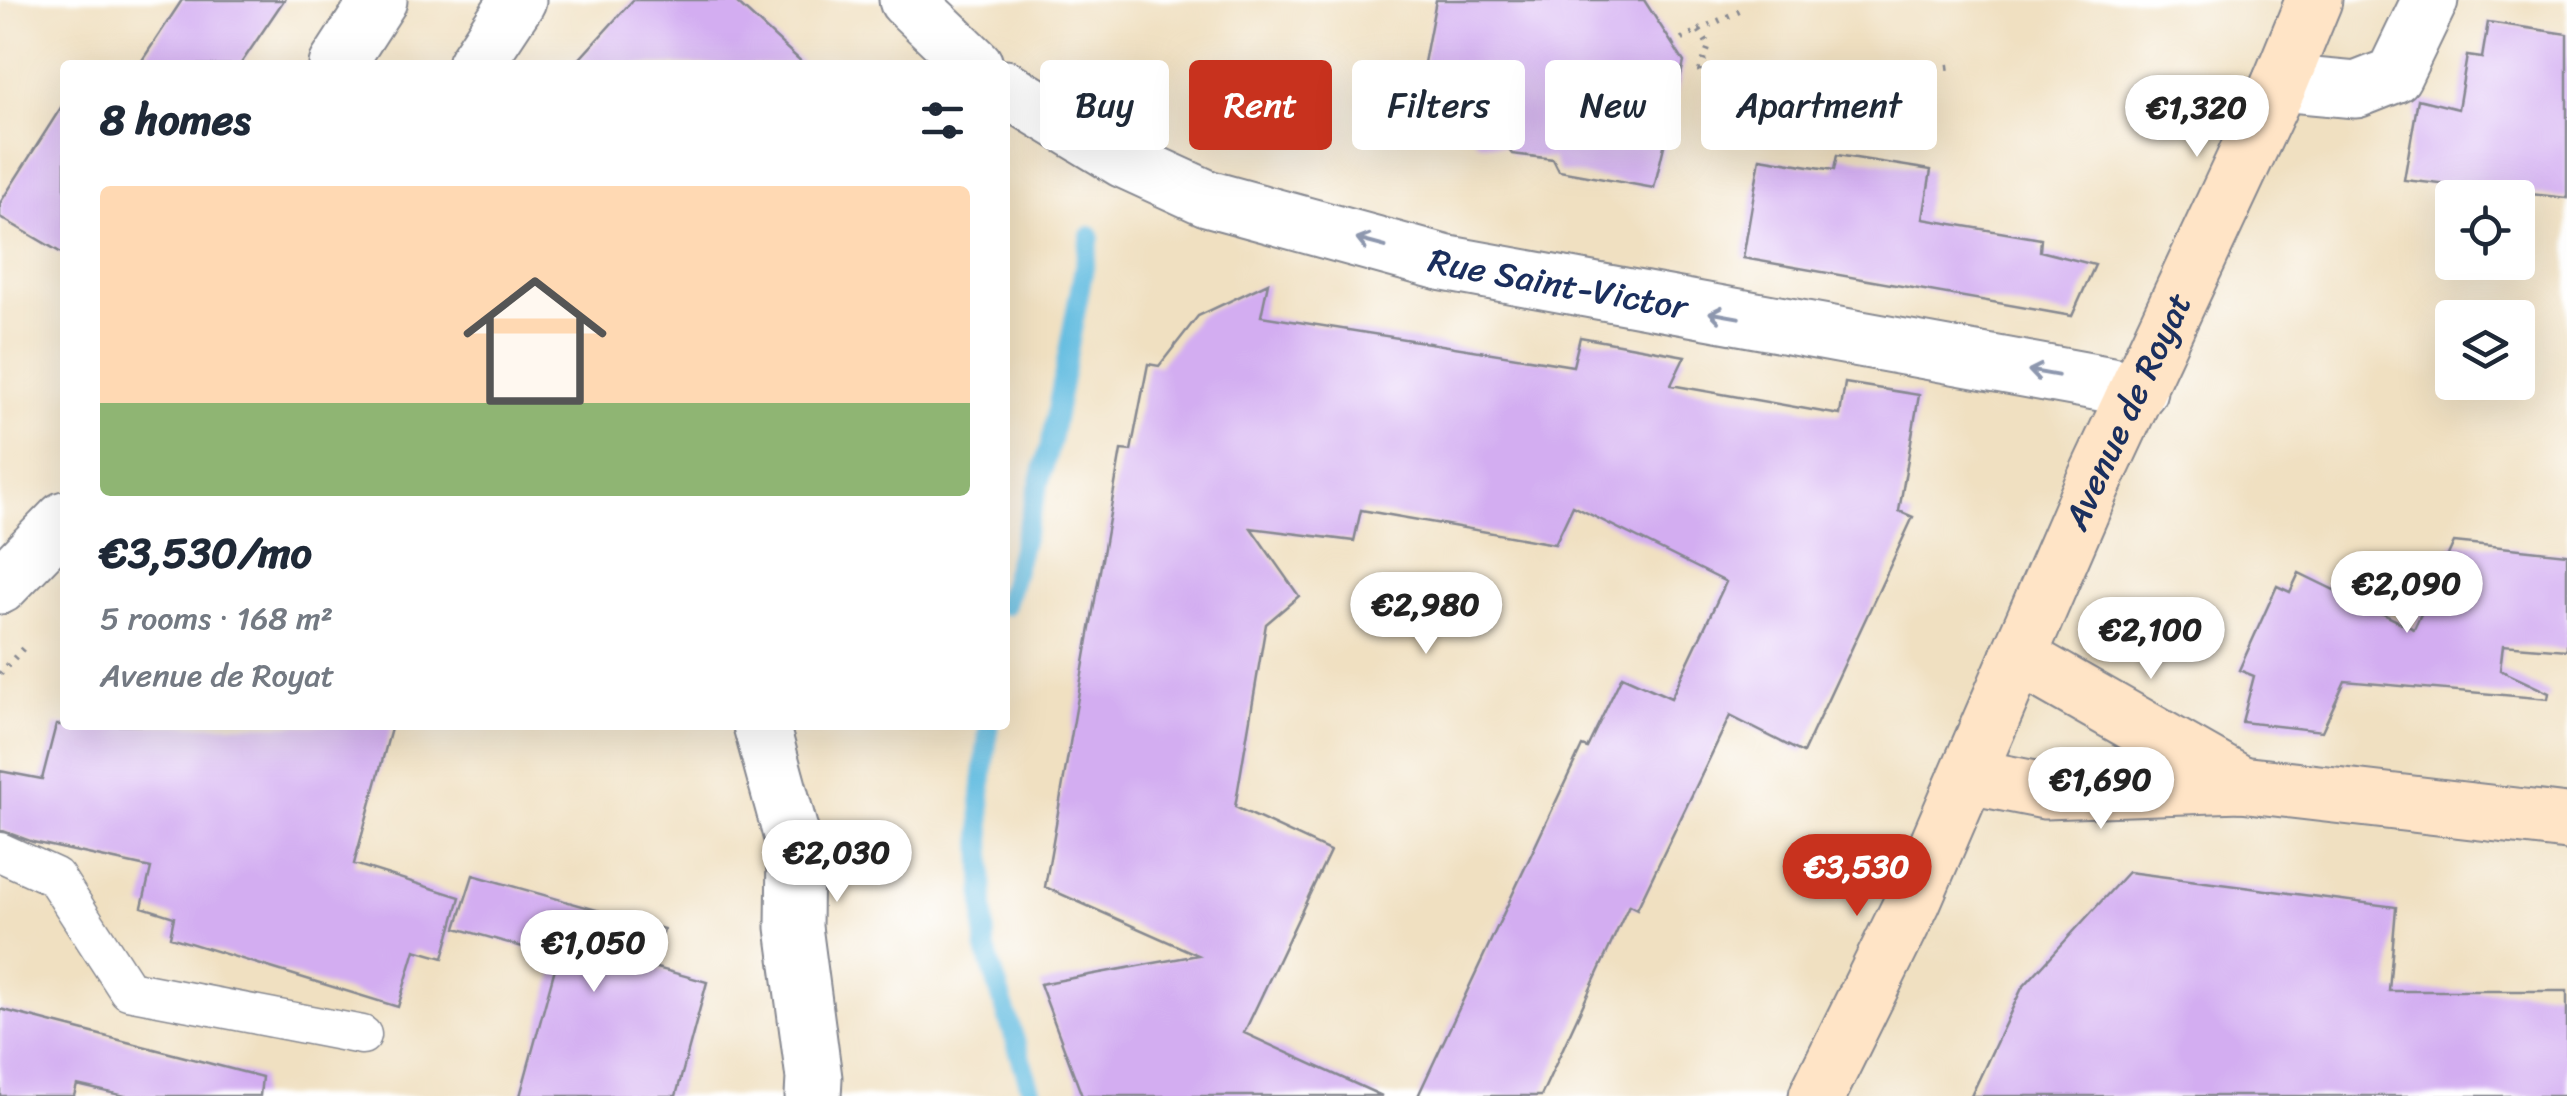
<!DOCTYPE html>
<meta charset="utf-8">
<style>
body{margin:0;font-family:Sriracha,sans-serif;background:#f2f2f3;color:#1f2937;height:100vh;display:flex;flex-direction:column;font-size:38px;white-space:nowrap}
*{box-sizing:border-box;margin:0}
p{font-size:32px;color:#747a83}
.icon{flex:none;width:55px;height:55px;fill:none;stroke:currentColor;stroke-width:2;stroke-linecap:round;stroke-linejoin:round}
.map{position:relative;flex:1;overflow:hidden}
.sheet{position:absolute;left:60px;top:60px;width:950px;height:670px;display:flex;flex-direction:column;background:#fff;border-radius:10px;box-shadow:0 10px 40px #0002}
.sheet>*{flex:none}
.guide{position:absolute;left:1040px;top:60px;width:950px;height:90px;display:flex;gap:20px}
.tools{position:absolute;left:2435px;top:180px;display:grid;gap:20px}
.tools a{display:grid;place-items:center;width:100px;height:100px;border-radius:10px;background:#fff;box-shadow:0 10px 40px #0002;font-size:50px}
.price{position:absolute;translate:-50% -85px;padding:0 22px;border-radius:35px;background:#fff;color:#222;font-size:32px;line-height:65px;filter:drop-shadow(0 2px 5px #0008)}
.price::after{content:'';position:absolute;left:50%;top:60px;width:30px;height:22px;margin-left:-15px;background:inherit;clip-path:polygon(0 0,100% 0,50% 100%)}
.price.current{background:#c8321e;color:#fff}
ul{padding:0;list-style:none}
li{display:grid;align-content:center;gap:20px;height:530px;padding:0 40px}
li span{display:grid;place-items:center;height:310px;border-radius:10px;color:#555}
li>.icon{margin-inline-start:auto}
span .icon{width:180px;height:180px;fill:#fffc;stroke-width:1}
li b{font-size:42px}
h2{display:flex;justify-content:space-between;align-items:center;height:120px;padding:0 40px;font-size:42px}
.pill{padding:0 35px;border-radius:10px;background:#fff;box-shadow:0 10px 40px #0002;font-size:35px;line-height:90px}
.pill.current{background:#c8321e;color:#fff}
.map>svg:first-child{display:block}
.lines{fill:none;stroke-linecap:round;stroke-linejoin:round}
.stream{stroke:#62bce0;stroke-width:20}
.building{fill:#d3adf1}
.service-casing{stroke:#868890;stroke-width:41}
.minor-casing{stroke:#868890;stroke-width:59}
.tertiary-casing{stroke:#868890;stroke-width:59}
.secondary-casing{stroke:#868890;stroke-width:59}
.path{stroke:#868890;stroke-width:6;stroke-dasharray:2.5 8;stroke-linecap:butt}
.service{stroke:#fff;stroke-width:38}
.minor{stroke:#fff;stroke-width:55}
.tertiary{stroke:#fff;stroke-width:55}
.secondary{stroke:#ffe4c6;stroke-width:55}
.oneway{stroke:#8d97ae}
.labels{text-anchor:middle;stroke-width:9;stroke-linejoin:round;paint-order:stroke}
.street-label{font-size:35px;fill:#1b2f5e;stroke:#fff}
</style>
<div class="map">
<svg width="2567" height="1096" viewBox="0 0 2567 1096">
<rect width="100%" height="100%" fill="#fff"/>
<filter id="ink" filterUnits="userSpaceOnUse"><feTurbulence type="fractalNoise" baseFrequency=".01" numOctaves="2"/><feDisplacementMap in="SourceGraphic" scale="20" xChannelSelector="R" yChannelSelector="G"/><feConvolveMatrix kernelMatrix="1 2 1 2 8 2 1 2 1" color-interpolation-filters="sRGB"/></filter>
<filter id="wash" filterUnits="userSpaceOnUse"><feTurbulence type="fractalNoise" baseFrequency=".0048" numOctaves="4" result="noise"/><feDisplacementMap in="SourceGraphic" scale="40" xChannelSelector="R" yChannelSelector="G"/><feGaussianBlur stdDeviation="2.25" result="paint"/><feColorMatrix in="noise" values="0 0 0 0 0 0 0 0 0 0 0 0 0 0 0 0 0 1.4 0 .05"/><feComposite in="paint" operator="in"/></filter>
<g filter="url(#wash)">
<rect width="100%" height="100%" fill="#f0e0c1"/>
<g class="lines">
<!-- stream -->
<path class="stream" d="M 1005,605 L 1051,441 L 1090,236
M 989,725 L 981,794 L 985,947 L 1033,1096"/>
</g>
<g id="blocks">
<!-- building -->
<path class="building" d="M 182,0 L 284,0 L 240,65 L 139,65 Z
M 633,0 L 734,0 L 805,65 L 574,65 Z
M 1436,0 L 1644,0 L 1684,62 L 1654,188 L 1559,171 L 1553,159 L 1512,154 L 1506,146 L 1478,143 L 1444,95 L 1418,94 Z
M 2488,22 L 2567,34 L 2567,198 L 2404,180 L 2418,99 L 2458,109 L 2467,56 L 2482,58 Z
M 65,101 L 65,255 L 0,217 L 0,203 Z
M 1837,155 L 1931,170 L 1923,219 L 2041,239 L 2040,251 L 2095,265 L 2072,316 L 1743,258 L 1760,158 L 1834,170 Z
M 1268,283 L 1261,316 L 1573,366 L 1580,337 L 1685,356 L 1671,385 L 1840,415 L 1845,383 L 1919,395 L 1899,511 L 1913,517 L 1803,753 L 1730,716 L 1637,909 L 1629,905 L 1541,1096 L 1418,1096 L 1582,746 L 1587,748 L 1622,676 L 1671,698 L 1726,582 L 1573,506 L 1555,544 L 1361,510 L 1354,541 L 1251,528 L 1299,596 L 1266,624 L 1235,807 L 1330,851 L 1244,1033 L 1382,1096 L 1082,1096 L 1040,984 L 1198,955 L 1045,887 L 1121,450 L 1131,451 L 1148,364 L 1159,366 L 1198,316 Z
M 2454,542 L 2567,554 L 2567,650 L 2503,645 L 2500,670 L 2549,693 L 2548,699 L 2345,681 L 2322,731 L 2242,722 L 2254,676 L 2239,670 L 2277,586 L 2290,592 L 2299,573 L 2414,629 Z
M 56,725 L 392,725 L 354,864 L 460,897 L 443,958 L 415,950 L 398,1007 L 170,937 L 174,917 L 142,907 L 151,868 L 33,842 L 0,830 L 0,771 L 42,779 Z
M 2128,872 L 2396,907 L 2389,991 L 2567,991 L 2567,1096 L 1971,1096 L 2022,988 Z
M 473,875 L 664,929 L 653,967 L 707,982 L 676,1096 L 520,1096 L 558,957 L 456,928 Z
M 0,1009 L 262,1077 L 260,1096 L 125,1096 L 77,1085 L 74,1096 L 0,1096 Z"/>
</g>
</g>
<g filter="url(#ink)">
<use href="#blocks" fill-opacity="0" stroke="#868890" stroke-width="2.5"/>
<g class="lines">
<defs>
<path id="service" d="M 0,852 L 55,877 L 128,990 L 362,1035"/>
<g id="minor">
<path d="M 907,0 L 975,65"/>
<path d="M 2280,83 L 2356,90 L 2394,75 L 2430,0"/>
<path id="s1" d="M 1005,88 L 1124,160 L 1207,198 L 1444,263 L 2139,390"/>
<path d="M 761,725 L 795,849 L 794,927 L 814,1078 L 813,1096"/>
</g>
<path id="tertiary" d="M 337,65 L 379,0
M 475,65 L 518,0
M 0,586 L 65,519"/>
<g id="secondary">
<path d="M 2018,657 L 2241,784"/>
<path d="M 1969,776 L 2045,791 L 2241,784 L 2567,822"/>
<path id="s2" d="M 1817,1096 L 1913,901 L 2092,486 L 2280,83 L 2314,0"/>
</g>
</defs>
<!-- service casing -->
<use href="#service" class="service-casing"/>
<!-- minor casing -->
<use href="#minor" class="minor-casing"/>
<!-- tertiary casing -->
<use href="#tertiary" class="tertiary-casing"/>
<!-- secondary casing -->
<use href="#secondary" class="secondary-casing"/>
<!-- path -->
<path class="path" d="M 1699,30 L 1746,8
M 1672,44 L 1699,30 L 1709,46 L 1700,71 L 1721,106 L 1758,85 L 1832,103 L 1900,73 L 1955,66
M 0,674 L 26,645"/>
<!-- service -->
<use href="#service" class="service"/>
<!-- minor -->
<use href="#minor" class="minor"/>
<!-- tertiary -->
<use href="#tertiary" class="tertiary"/>
<!-- secondary -->
<use href="#secondary" class="secondary"/>
</g>
<!-- one-way arrows -->
<defs><path id="oneway-shaft" d="M-6 0H5M1.5-3L5.5 0L1.5 3" fill="none" stroke-width="1.6" stroke-linecap="round" stroke-linejoin="round" transform="scale(2.5)"/></defs>
<g class="oneway">
<use href="#oneway-shaft" transform="translate(1371 243) rotate(-165)"/>
<use href="#oneway-shaft" transform="translate(1724 315) rotate(-170)"/>
<use href="#oneway-shaft" transform="translate(2043 373) rotate(-170)"/>
</g>
</g>
<g class="labels">
<!-- street labels -->
<g class="street-label">
<text dy="12" stroke="none"><textPath href="#s1" startOffset="592">Rue Saint-Victor</textPath></text>
<text dy="12" stroke="none"><textPath href="#s2" startOffset="752">Avenue de Royat</textPath></text>
</g>
</g>
</svg>
<div class="tools">
<a><svg class="icon" aria-label="locate" viewBox="0 0 24 24"><circle cx="12" cy="12" r="6"/><path d="M12 2v4M12 18v4M2 12h4M18 12h4"/></svg></a>
<a><svg class="icon" aria-label="layers" viewBox="0 0 24 24"><path d="M12 4l9 5-9 5-9-5zM3 14l9 5 9-5"/></svg></a>
</div>
<b class="price" style="left:2197px;top:160px">€1,320</b>
<b class="price" style="left:2407px;top:636px">€2,090</b>
<b class="price" style="left:1426px;top:657px">€2,980</b>
<b class="price" style="left:2151px;top:682px">€2,100</b>
<b class="price" style="left:2101px;top:832px">€1,690</b>
<b class="price" style="left:837px;top:905px">€2,030</b>
<b class="price current" style="left:1857px;top:919px">€3,530</b>
<b class="price" style="left:594px;top:995px">€1,050</b>
<div class="guide">
<a class="pill">Buy</a>
<a class="pill current">Rent</a>
<a class="pill">Filters</a>
<a class="pill">New</a>
<a class="pill">Apartment</a>
</div>
<section class="sheet">
<h2>8 homes<svg class="icon" aria-label="filters" viewBox="0 0 24 24"><path d="M4 7h16M4 17h16"/><circle cx="9" cy="7" r="2"/><circle cx="15" cy="17" r="2"/></svg></h2>
<ul>
<li><span style="background:linear-gradient(#ffd9b3 70%,#8fb573 0)"><svg class="icon" aria-label="home" viewBox="0 0 24 24"><path d="M3 11l9-7 9 7M6 9v11h12V9"/></svg></span><div><b>€3,530/mo</b><p>5 rooms · 168 m²</p><p>Avenue de Royat</p></div></li>
</ul>
</section>
</div>
